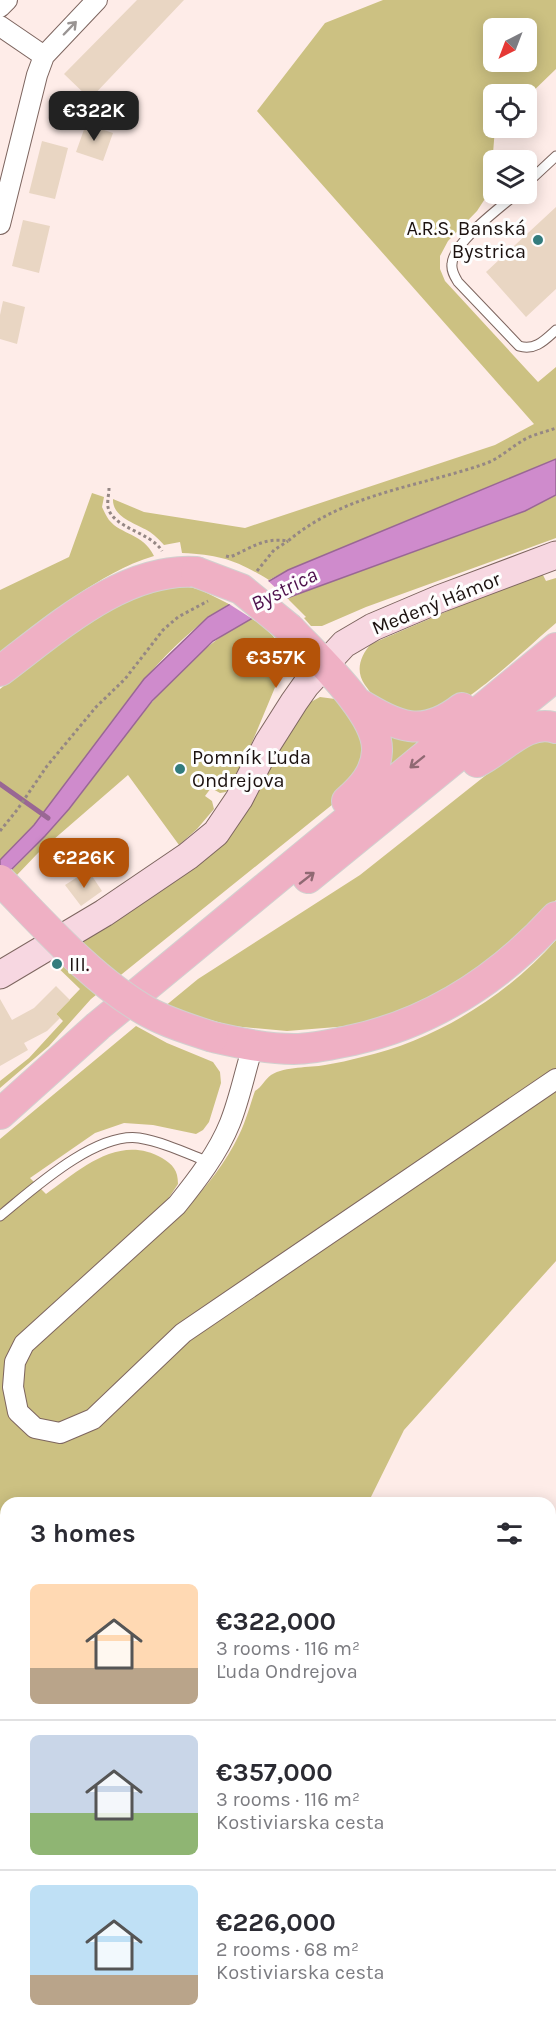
<!DOCTYPE html>
<meta charset="utf-8">
<style>
body{margin:0;font-family:Karla,sans-serif;background:#f7f7f7;color:#2b2b33;height:100vh;display:flex;flex-direction:column;font-size:22px;white-space:nowrap}
*{box-sizing:border-box;margin:0}
p{font-size:20px;color:#7c7c81}
.icon{flex:none;width:33px;height:33px;fill:none;stroke:currentColor;stroke-width:2;stroke-linecap:round;stroke-linejoin:round}
.map{position:relative;flex:1;overflow:hidden}
.sheet{position:absolute;left:0px;top:1497px;width:556px;height:534px;display:flex;flex-direction:column;background:#fff;border-radius:18px 18px 0 0;box-shadow:0 3px 15px #0003}
.sheet>*{flex:none}
.needle{width:39px;rotate:222deg}
.controls{position:absolute;left:483px;top:18px;display:grid;gap:12px}
.controls a{display:grid;place-items:center;width:54px;height:54px;border-radius:9px;background:#fff;box-shadow:0 3px 15px #0003;font-size:30px}
.price{position:absolute;translate:-50% -51px;padding:0 14px;border-radius:12px;background:#b45309;color:#fff;font-size:20px;line-height:39px;filter:drop-shadow(0 2px 3px #0008)}
.price::after{content:'';position:absolute;left:50%;top:36px;width:18px;height:14px;margin-left:-9px;background:inherit;clip-path:polygon(0 0,100% 0,50% 100%)}
.price.on{background:#222;color:#fff}
ul{padding:0;list-style:none}
li{display:flex;align-items:center;gap:18px;height:150px;padding:0 30px}
li+li{border-top:2px solid #e1e1e2}
li span{display:grid;place-items:center;flex:none;width:168px;height:120px;border-radius:9px;color:#555}
li>.icon{margin-inline-start:auto}
span .icon{width:72px;height:72px;fill:#fffc;stroke-width:1}
li b{font-size:26px}
h2{display:flex;justify-content:space-between;align-items:center;height:72px;padding:0 30px;font-size:26px}
.map>svg:first-child{display:block}
.green{fill:#ccc182;fill-rule:evenodd}
.water{fill:#cf8bcc;stroke:#996794;stroke-width:1.5}
.pier{fill:#feece8}
.lines{fill:none;stroke-linecap:round;stroke-linejoin:round}
.stream{stroke:#996794;stroke-width:5}
.building{fill:#e9d6c3}
.lane-casing{stroke:#7d655f;stroke-width:11}
.street-casing{stroke:#7d655f;stroke-width:22}
.secondary-casing{stroke:#7d655f;stroke-width:29}
.primary-casing{stroke:#d2d0cf;stroke-width:32}
.path{stroke:#958784;stroke-width:3;stroke-dasharray:3 3;stroke-linecap:butt}
.lane{stroke:#fff;stroke-width:9}
.street{stroke:#fff;stroke-width:20}
.secondary{stroke:#f7d7e1;stroke-width:27}
.primary{stroke:#efb0c4;stroke-width:30}
.primary-bridge-casing{stroke:#d2d0cf;stroke-width:32;stroke-linecap:butt}
.primary-bridge{stroke:#efb0c4;stroke-width:30}
.oneway{stroke:#999493}
.oneway2{stroke:#906973}
.poi-dot{fill:#337c7d;stroke:#fefefe;stroke-width:2}
.labels{text-anchor:middle;stroke-width:6;stroke-linejoin:round;paint-order:stroke}
.poi-label{font-size:20px;fill:#1c1210;stroke:#fefefe;text-anchor:start}
.street-label{font-size:20px;fill:#1c1210;stroke:#fefefe}
.water-label{font-size:21px;font-style:italic;fill:#4e114d;stroke:#fefefe}
</style>
<div class="map">
<svg width="556" height="2031" viewBox="0 0 556 2031">
<rect width="100%" height="100%" fill="#feece8"/>
<!-- green -->
<path class="green" d="M 383,0 L 556,0 L 556,69 L 527,97 L 526,94 L 494,94 L 495,128 L 490,191 L 477,211 L 448,241 L 440,256 L 440,269 L 445,281 L 538,382 L 556,367 L 556,459 L 288,570 L 269,580 C 236,560 221,555 182,553 L 180,542 L 164,545 C 160,541 156,536 150,532 C 138,524 112,518 113,499 L 144,512 L 245,528 L 495,445 L 534,424 L 257,111 L 325,23 ZM 494,28 L 526,28 L 526,62 L 494,62 Z
M 92,493 L 104,497 L 102,507 C 104,511 106,516 109,520 C 121,535 143,533 154,556 C 97,573 48,618 0,652 L 0,590 L 69,557 Z
M 556,495 L 556,538 L 366,607 L 322,626 L 311,626 L 304,618 L 306,617 L 287,598 L 525,511 Z
M 541,571 L 546,581 L 556,578 L 556,623 C 524,650 474,700 436,715 C 431,717 393,711 387,708 C 379,704 370,692 365,685 C 355,671 360,656 371,644 Z
M 182,585 L 201,590 L 229,604 C 144,656 98,749 35,824 C 25,836 12,848 0,860 L 0,689 L 97,613 L 137,592 Z
M 251,618 C 272,632 287,645 281,673 L 248,752 L 226,792 L 220,793 L 211,788 L 205,796 L 212,801 L 214,809 L 197,829 L 179,845 L 128,775 L 38,853 L 16,876 L 11,871 C 31,851 52,830 70,808 C 124,740 172,660 251,618 Z
M 320,697 L 335,699 L 363,725 L 366,761 L 338,800 L 91,999 L 49,1046 L 0,1088 L 0,1081 L 29,1058 L 63,1021 L 56,1014 L 80,989 L 48,958 L 191,868 L 307,704 Z
M 387,730 L 426,737 L 387,770 Z
M 539,737 L 556,741 L 556,900 L 519,942 L 416,1008 L 349,1026 L 287,1031 L 232,1026 L 164,1007 L 198,979 L 360,875 L 524,745 Z
M 556,940 L 556,1261 L 404,1430 L 368,1503 L 6,1503 L 6,1994 L 0,1995 L 0,1139 L 136,1026 L 167,1043 L 213,1062 L 220,1072 L 221,1083 L 209,1122 L 203,1130 L 196,1134 L 153,1125 L 124,1123 L 95,1133 L 30,1178 L 46,1194 C 79,1170 119,1133 162,1158 C 173,1165 178,1170 178,1184 L 123,1267 C 167,1227 213,1189 239,1135 C 246,1121 250,1105 255,1091 C 262,1087 265,1079 271,1075 C 286,1066 309,1068 325,1065 C 338,1063 350,1060 362,1057 C 434,1041 507,996 556,940 Z"/>
<!-- water -->
<path class="water" d="M 556,459 L 556,495 L 525,511 L 287,598 L 213,641 L 152,701 L 69,809 L 45,836 L 0,881 L 0,860 L 34,825 L 144,679 L 208,617 L 288,570 Z"/>
<!-- pier -->
<path class="pier" d="M 266,579 L 289,600 L 254,620 L 226,602 Z"/>
<g class="lines">
<!-- stream -->
<path class="stream" d="M 0,784 L 48,818"/>
</g>
<!-- building -->
<path class="building" d="M 137,0 L 184,0 L 90,99 L 64,74 Z
M 86,124 L 113,133 L 103,161 L 76,152 Z
M 42,141 L 68,148 L 55,199 L 29,193 Z
M 556,207 L 556,289 L 526,317 L 486,272 Z
M 23,220 L 50,226 L 39,273 L 12,266 Z
M 3,301 L 25,307 L 17,344 L 0,339 L 0,315 Z
M 82,874 L 86,880 L 92,876 L 102,891 L 81,906 L 65,885 Z
M 56,986 L 70,1000 L 56,1014 L 60,1018 L 47,1031 L 24,1043 L 28,1050 L 0,1066 L 0,999 L 12,1020 L 34,1008 Z"/>
<g class="lines">
<defs>
<path id="lane" d="M 526,184 L 556,156
M 516,194 C 500,208 453,242 452,264 C 451,271 455,277 458,282 L 519,346 C 535,351 545,340 556,330
M 0,1216 C 32,1190 95,1132 139,1138 C 163,1142 186,1153 209,1162
M 550,2004 L 556,2001
M 503,2031 L 514,2025"/>
<path id="street" d="M 0,7 L 7,0
M 0,26 L 44,56
M 0,224 L 37,75 L 44,56 L 97,0
M 253,1046 C 245,1071 240,1098 230,1123 C 218,1153 197,1180 177,1205 L 24,1344 L 15,1362 L 13,1387 L 18,1412 L 35,1428 L 60,1433 L 93,1419 L 183,1333 L 556,1079"/>
<path id="secondary" d="M 0,975 L 104,913 L 188,856 L 216,833 L 239,799 L 268,743 L 294,702 L 306,685 L 344,644 L 373,627 L 439,599 L 556,555"/>
<path id="primary" d="M 290,629 C 315,656 379,713 377,751 C 376,773 362,788 347,801
M 0,671 C 55,630 123,567 196,572
M 358,703 C 398,727 422,739 462,708
M 477,762 C 502,750 527,718 556,728
M 308,878 L 556,676
M 213,1037 C 240,1043 266,1049 294,1049 C 313,1049 334,1044 353,1040 C 434,1022 500,978 556,917
M 0,1114 L 98,1026 L 556,648"/>
</defs>
<!-- lane casing -->
<use href="#lane" class="lane-casing"/>
<!-- street casing -->
<use href="#street" class="street-casing"/>
<!-- secondary casing -->
<use href="#secondary" class="secondary-casing"/>
<!-- primary casing -->
<use href="#primary" class="primary-casing"/>
<!-- path -->
<path class="path" d="M 109,488 C 109,494 107,501 108,507 C 112,528 151,532 162,551
M 226,556 L 230,557 C 252,548 263,537 288,541 C 345,493 419,487 487,463 C 500,458 510,448 522,441 C 531,435 545,432 556,428
M 257,571 L 274,550 L 288,541
M 0,831 L 17,810 L 47,766 L 96,707 L 125,679 L 163,630 L 178,617 L 208,601"/>
<!-- lane -->
<use href="#lane" class="lane"/>
<!-- street -->
<use href="#street" class="street"/>
<!-- secondary -->
<use href="#secondary" class="secondary"/>
<!-- primary -->
<use href="#primary" class="primary"/>
<defs>
<path id="primary-bridge" d="M 196,572 L 241,589 L 290,629
M 0,880 C 44,925 93,981 148,1012 C 168,1023 191,1030 213,1037"/>
</defs>
<!-- primary-bridge casing -->
<use href="#primary-bridge" class="primary-bridge-casing"/>
<!-- primary-bridge -->
<use href="#primary-bridge" class="primary-bridge"/>
</g>
<!-- one-way arrows -->
<defs><path id="oneway-shaft" d="M-6 0H5M1.5-3L5.5 0L1.5 3" fill="none" stroke-width="1.6" stroke-linecap="round" stroke-linejoin="round" transform="scale(1.5)"/></defs>
<use class="oneway" href="#oneway-shaft" transform="translate(70 28) rotate(-46)"/>
<g class="oneway2">
<use href="#oneway-shaft" transform="translate(417 762) rotate(141)"/>
<use href="#oneway-shaft" transform="translate(307 878) rotate(-38)"/>
</g>
<!-- markers -->
<g class="poi-dot">
<circle cx="538" cy="240" r="6"/>
<circle cx="180" cy="769" r="6"/>
<circle cx="57" cy="964" r="6"/>
</g>
<g class="labels">
<!-- poi labels -->
<g class="poi-label">
<text x="526" y="235" text-anchor="end">A.R.S. Banská<tspan x="526" dy="23">Bystrica</tspan></text>
<text x="192" y="764">Pomník Ľuda<tspan x="192" dy="23">Ondrejova</tspan></text>
<text x="69" y="971">III.</text>
</g>
<!-- street labels -->
<g class="street-label">
<text transform="translate(436 603) rotate(-22)" y="7">Medený Hámor</text>
</g>
<!-- water labels -->
<g class="water-label">
<text transform="translate(284 589) rotate(-27)" y="7">Bystrica</text>
</g>
</g>
</svg>
<div class="controls">
<a><svg class="needle" viewBox="-14 -14 28 28"><path d="M0-13l5 13h-10z" fill="#e53935"/><path d="M0 13l5-13h-10z" fill="#7c7c81"/></svg></a>
<a><svg class="icon" aria-label="locate" viewBox="0 0 24 24"><circle cx="12" cy="12" r="6"/><path d="M12 2v4M12 18v4M2 12h4M18 12h4"/></svg></a>
<a><svg class="icon" aria-label="layers" viewBox="0 0 24 24"><path d="M12 4l9 5-9 5-9-5zM3 14l9 5 9-5"/></svg></a>
</div>
<b class="price on" style="left:94px;top:142px">€322K</b>
<b class="price" style="left:276px;top:689px">€357K</b>
<b class="price" style="left:84px;top:889px">€226K</b>
<section class="sheet">
<h2>3 homes<svg class="icon" aria-label="filters" viewBox="0 0 24 24"><path d="M4 7h16M4 17h16"/><circle cx="9" cy="7" r="2"/><circle cx="15" cy="17" r="2"/></svg></h2>
<ul>
<li><span style="background:linear-gradient(#ffd9b3 70%,#b9a48a 0)"><svg class="icon" aria-label="home" viewBox="0 0 24 24"><path d="M3 11l9-7 9 7M6 9v11h12V9"/></svg></span><div><b>€322,000</b><p>3 rooms · 116 m²</p><p>Ľuda Ondrejova</p></div></li>
<li><span style="background:linear-gradient(#c9d6e8 65%,#8fb573 0)"><svg class="icon" aria-label="home" viewBox="0 0 24 24"><path d="M3 11l9-7 9 7M6 9v11h12V9"/></svg></span><div><b>€357,000</b><p>3 rooms · 116 m²</p><p>Kostiviarska cesta</p></div></li>
<li><span style="background:linear-gradient(#bfe0f5 75%,#b9a48a 0)"><svg class="icon" aria-label="home" viewBox="0 0 24 24"><path d="M3 11l9-7 9 7M6 9v11h12V9"/></svg></span><div><b>€226,000</b><p>2 rooms · 68 m²</p><p>Kostiviarska cesta</p></div></li>
</ul>
</section>
</div>
